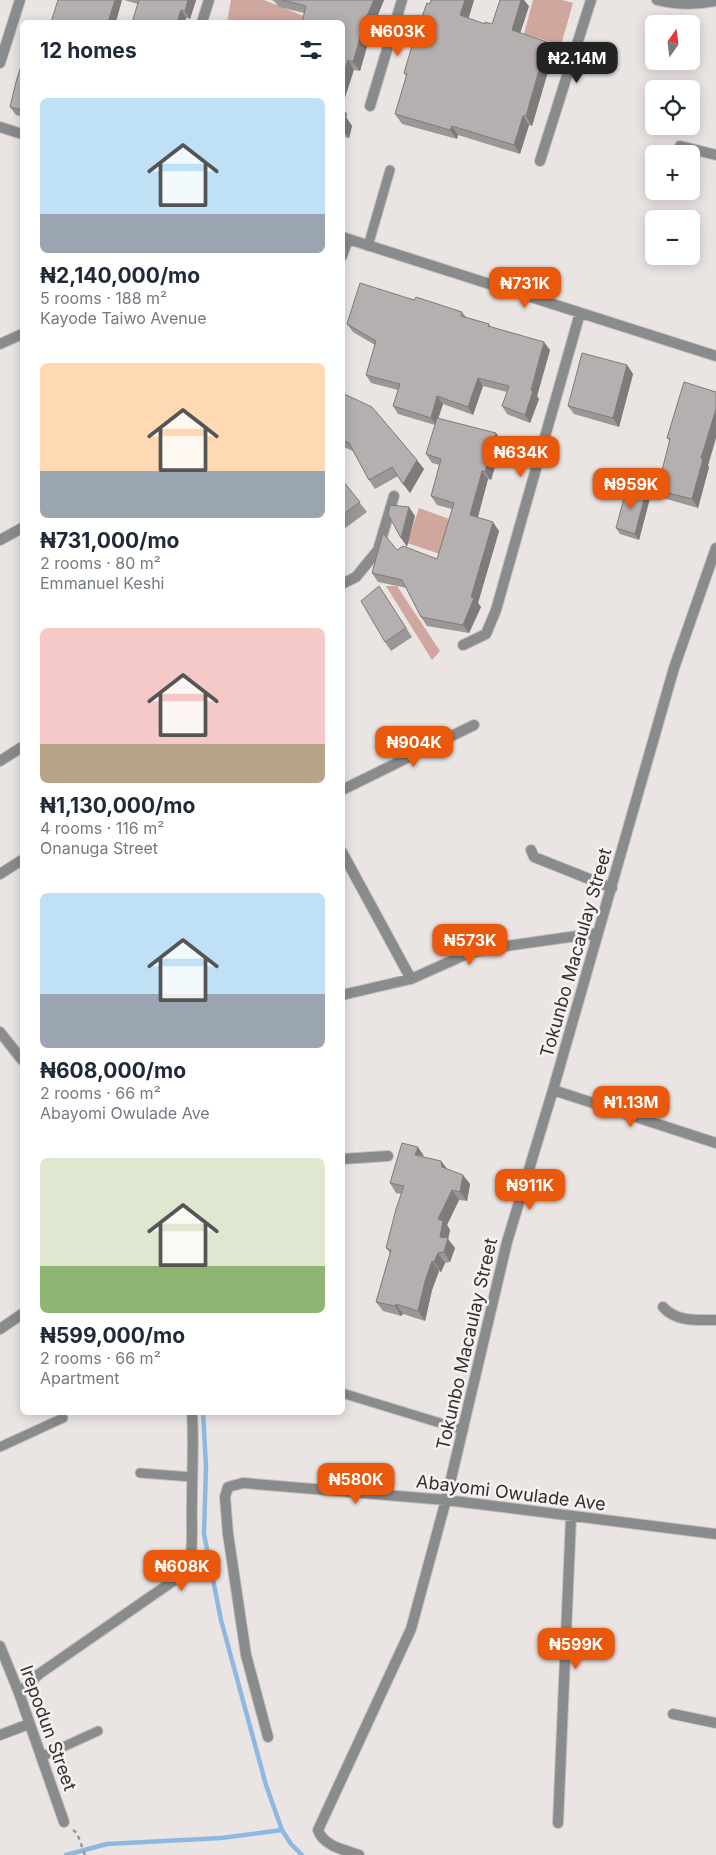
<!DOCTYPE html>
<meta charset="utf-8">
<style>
body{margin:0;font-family:Inter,sans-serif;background:#f6f6f7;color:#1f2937;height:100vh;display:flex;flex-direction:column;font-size:19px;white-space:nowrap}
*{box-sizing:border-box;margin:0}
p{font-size:16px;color:#747a83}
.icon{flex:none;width:28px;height:28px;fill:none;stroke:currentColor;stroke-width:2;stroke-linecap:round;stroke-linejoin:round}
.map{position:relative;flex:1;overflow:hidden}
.details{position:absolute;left:20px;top:20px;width:325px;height:1395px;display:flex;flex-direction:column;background:#fff;border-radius:8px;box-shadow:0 2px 12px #0003}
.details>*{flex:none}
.needle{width:32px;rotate:14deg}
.controls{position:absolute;left:645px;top:15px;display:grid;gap:10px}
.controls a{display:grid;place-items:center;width:55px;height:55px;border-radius:8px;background:#fff;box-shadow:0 2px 12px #0003;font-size:25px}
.price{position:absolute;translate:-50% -42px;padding:0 11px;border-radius:10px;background:#ea580c;color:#fff;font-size:16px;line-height:32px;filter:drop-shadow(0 1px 2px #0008)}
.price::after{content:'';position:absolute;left:50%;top:30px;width:15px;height:11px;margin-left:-8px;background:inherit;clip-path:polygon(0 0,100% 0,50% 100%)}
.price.selected{background:#222;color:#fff}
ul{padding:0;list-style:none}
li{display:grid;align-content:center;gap:10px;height:265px;padding:0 20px}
li span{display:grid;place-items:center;height:155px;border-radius:8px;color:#555}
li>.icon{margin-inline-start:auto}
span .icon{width:90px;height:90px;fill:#fffc;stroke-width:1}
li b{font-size:21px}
h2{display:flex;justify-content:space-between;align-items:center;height:60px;padding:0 20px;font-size:21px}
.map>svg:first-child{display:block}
.green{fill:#d0a79f}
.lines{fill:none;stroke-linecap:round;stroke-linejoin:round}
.stream{stroke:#8db8e0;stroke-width:4.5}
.service-casing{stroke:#c5c0bf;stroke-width:11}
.minor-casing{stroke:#c5c0bf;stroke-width:12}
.path{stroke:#9b9696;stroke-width:2.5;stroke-dasharray:4 4;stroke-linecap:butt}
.service{stroke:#8a8b8d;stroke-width:9}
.minor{stroke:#8a8b8d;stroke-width:10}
.wall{fill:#9c9796}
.shaded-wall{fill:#7f7b7a}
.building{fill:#b5b0af;stroke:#7f7b7a}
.labels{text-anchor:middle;stroke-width:5;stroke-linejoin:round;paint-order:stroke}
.street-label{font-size:18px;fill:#312f2f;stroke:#f7f1f0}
</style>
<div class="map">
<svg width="716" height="1855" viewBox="0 0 716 1855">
<rect width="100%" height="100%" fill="#eae4e3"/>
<!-- green -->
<path class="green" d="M 231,0 L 264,0 L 306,17 L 305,22 L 227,22 Z
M 533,0 L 562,0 L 573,3 L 561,45 L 524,34 Z
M 419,508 L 452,520 L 440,554 L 407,543 Z
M 386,586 L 397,586 L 440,651 L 432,660 Z"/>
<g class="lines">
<!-- stream -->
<path class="stream" d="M 203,1412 L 206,1467 L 204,1534 L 221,1620 L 266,1785 L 282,1830 L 291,1844 L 302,1855
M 66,1855 L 107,1844 L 221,1838 L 282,1830"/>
<defs>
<path id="service" d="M 368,246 L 390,170
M 342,1393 L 463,1430
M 0,1447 L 63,1418
M 140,1473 L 192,1477
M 41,1757 L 98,1731"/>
<path id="minor" d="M 657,0 C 677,5 696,5 716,1
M 202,22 L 209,0
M 0,63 L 20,0
M 370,106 L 402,0
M 0,127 L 22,134
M 680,146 L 716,155
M 540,161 L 591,0
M 342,237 L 716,356
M 342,256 L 348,239
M 0,344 L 22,334
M 0,540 L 22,528
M 342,584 L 356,577 L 378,550 L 394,496
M 463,645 L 486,634 L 496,610 L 580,313
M 0,761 L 22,747
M 342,790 L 474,725
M 531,850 L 534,857 L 612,888
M 342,852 L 411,979
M 0,874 L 22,860
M 342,995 L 411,979 L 469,953 L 499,947 L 598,933
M 0,1032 L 22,1060
M 553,1090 L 716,1143
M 342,1159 L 388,1156
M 663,1307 C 676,1322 697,1320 716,1320
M 0,1329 L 22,1314
M 0,1646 L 19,1693 L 64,1822
M 19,1693 L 39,1674 L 189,1570 C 194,1548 191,1524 192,1501 C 192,1471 194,1442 192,1412
M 673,1714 L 716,1723
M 0,1735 L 29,1724
M 268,1737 L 246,1655 L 228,1534 L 225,1497 L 228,1487 L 243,1483 L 446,1500 L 716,1534
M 558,1823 L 571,1517
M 359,1855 C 345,1850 323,1846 318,1830 L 411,1629 L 446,1500 L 507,1242 L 553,1090 L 674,668 L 716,548"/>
</defs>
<!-- service casing -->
<use href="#service" class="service-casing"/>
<!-- minor casing -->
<use href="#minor" class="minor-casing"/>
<!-- path -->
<path class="path" d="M 73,1830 L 77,1833 L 85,1855"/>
<!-- service -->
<use href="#service" class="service"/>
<!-- minor -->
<use href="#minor" class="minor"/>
</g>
<!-- wall -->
<path class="wall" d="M 124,0 L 196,0 L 190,19 Z
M 271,0 L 384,0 L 372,29 L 360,71 L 354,70 L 304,13 L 279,7 L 274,1 Z
M 474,0 L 468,18 L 485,24 L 492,24 L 529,6 L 520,33 L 547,42 L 554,51 L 532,126 L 529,125 L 520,154 L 458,135 L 457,139 L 402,124 L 395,114 L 406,76 L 404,73 L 430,4 Z
M 22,63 L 22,117 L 16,115 L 10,107 Z
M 342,108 L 347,114 L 346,117 L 352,126 L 349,138 L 342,136 Z
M 414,300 L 462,312 L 466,317 L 489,324 L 491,327 L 550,350 L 537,396 L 539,399 L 530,423 L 507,414 L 502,406 L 507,392 L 483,386 L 473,415 L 443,404 L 438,419 L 496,433 L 502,442 L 491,480 L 488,479 L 478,517 L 499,531 L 478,603 L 481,607 L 469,633 L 427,626 L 421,617 L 407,588 L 378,582 L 372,573 L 397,550 L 437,559 L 452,509 L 437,505 L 431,496 L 440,465 L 432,463 L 426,454 L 435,425 L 398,414 L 393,406 L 398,390 L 371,383 L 366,375 L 375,345 L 353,332 L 347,324 Z
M 627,365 L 633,374 L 619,427 L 574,414 L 568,406 Z
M 684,382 L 708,466 L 709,467 L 698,508 L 663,498 L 657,490 L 670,441 L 667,438 Z
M 342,393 L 424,469 L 410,493 L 398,476 L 375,489 L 369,480 L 353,451 L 342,446 Z
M 342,480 L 367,512 L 344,529 L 342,533 Z
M 650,498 L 639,540 L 620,534 L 616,528 Z
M 385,595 L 412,637 L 391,651 L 385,642 Z
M 424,1157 L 441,1161 L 447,1169 L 470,1184 L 467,1201 L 459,1200 L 447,1225 L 450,1230 L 448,1239 L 455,1248 L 450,1262 L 445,1263 L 441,1272 L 439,1271 L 432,1290 L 425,1321 L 403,1314 L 401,1316 L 383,1311 L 376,1302 L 390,1253 L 386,1248 L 401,1194 L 396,1193 L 390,1183 Z"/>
<!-- shaded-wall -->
<path class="shaded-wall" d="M 115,0 L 122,0 L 116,22 L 108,22 Z
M 188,0 L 196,0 L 190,19 L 185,11 Z
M 374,0 L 384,0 L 372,29 L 360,71 L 353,62 L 365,20 Z
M 465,0 L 474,0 L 467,24 L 460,15 Z
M 521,0 L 524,0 L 529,6 L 518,40 L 512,30 Z
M 181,10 L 186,18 L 185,22 L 177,22 Z
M 547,42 L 554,51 L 532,126 L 526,116 Z
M 348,60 L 354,70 L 342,107 L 342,77 Z
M 342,108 L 347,114 L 346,117 L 352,126 L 349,138 L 342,129 Z
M 523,116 L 529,125 L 520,154 L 514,145 Z
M 452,126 L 458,135 L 457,139 L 450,130 Z
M 544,342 L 550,350 L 537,396 L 539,399 L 530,423 L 525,415 Z
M 627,365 L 633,374 L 619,427 L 613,418 Z
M 478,378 L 483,386 L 473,415 L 468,407 Z
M 437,396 L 443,404 L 436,425 L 431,418 Z
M 716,409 L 716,438 L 708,466 L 709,467 L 698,508 L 692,499 L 701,458 Z
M 496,433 L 502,442 L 491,480 L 485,472 Z
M 417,460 L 424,469 L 410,493 L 403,484 Z
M 482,471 L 488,479 L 476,524 L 470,515 Z
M 646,492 L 650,498 L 639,540 L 635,534 Z
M 409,507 L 415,516 L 407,547 L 401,538 Z
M 493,522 L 499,531 L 478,603 L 481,607 L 469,633 L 463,625 Z
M 418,1147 L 424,1156 L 415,1155 Z
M 441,1161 L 448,1170 L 442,1167 Z
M 463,1175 L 470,1184 L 467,1201 L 460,1192 Z
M 452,1190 L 459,1200 L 447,1225 L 450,1230 L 448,1239 L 455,1248 L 450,1262 L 444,1252 L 440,1237 L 438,1219 Z
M 438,1253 L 445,1263 L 441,1272 L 434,1262 Z
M 432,1261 L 439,1271 L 432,1290 L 425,1321 L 418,1311 L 425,1281 Z
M 396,1304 L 403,1314 L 401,1316 L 395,1306 Z"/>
<!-- building -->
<path class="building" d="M 58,0 L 115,0 L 108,22 L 51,22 Z
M 139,0 L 188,0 L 185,11 L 181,10 L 177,22 L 132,22 Z
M 282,0 L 374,0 L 365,20 L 353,62 L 348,60 L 342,77 L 342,22 L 302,22 L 306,6 Z
M 431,0 L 465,0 L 460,15 L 485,24 L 485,22 L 492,24 L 500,0 L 521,0 L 512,30 L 547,42 L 526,116 L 523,116 L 514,145 L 452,126 L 450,130 L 395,114 L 407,74 L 404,73 L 415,36 L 427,3 L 430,4 Z
M 22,63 L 22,110 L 10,107 L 16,82 Z
M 342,116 L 346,117 L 342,128 Z
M 360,283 L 414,300 L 416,297 L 462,312 L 461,316 L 489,324 L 488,326 L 544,342 L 531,390 L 533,391 L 525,415 L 502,406 L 509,386 L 478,378 L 468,407 L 437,396 L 431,418 L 393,406 L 400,384 L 366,375 L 376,341 L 347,324 Z
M 582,353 L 627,365 L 613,418 L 568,406 Z
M 684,382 L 716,392 L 716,409 L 701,458 L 703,459 L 692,499 L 657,490 L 670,439 L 667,438 Z
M 342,393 L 372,407 L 417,460 L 403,484 L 392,467 L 369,480 L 349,443 L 342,440 Z
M 437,418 L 496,433 L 485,472 L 482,471 L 470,515 L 493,522 L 471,597 L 474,598 L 463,625 L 421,617 L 402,580 L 372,573 L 383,533 L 397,550 L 403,546 L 437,559 L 454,503 L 431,496 L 441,459 L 426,454 Z
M 342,480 L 360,502 L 342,515 Z
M 627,487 L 646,492 L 635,534 L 616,528 Z
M 390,505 L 409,507 L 401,538 L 388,514 Z
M 379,586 L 406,628 L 385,642 L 361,601 Z
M 402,1143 L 418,1147 L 415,1155 L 441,1161 L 442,1167 L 463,1175 L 460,1192 L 452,1190 L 438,1219 L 443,1221 L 440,1237 L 448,1238 L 444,1252 L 438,1253 L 434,1262 L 432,1261 L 425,1281 L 418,1311 L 396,1304 L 395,1306 L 376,1302 L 391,1250 L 386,1248 L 396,1209 L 404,1186 L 390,1183 Z"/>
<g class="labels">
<!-- street labels -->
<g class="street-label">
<text transform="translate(576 953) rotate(-74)" y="6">Tokunbo Macaulay Street</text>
<text transform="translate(467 1344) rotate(-77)" y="6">Tokunbo Macaulay Street</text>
<text transform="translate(511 1493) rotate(7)" y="6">Abayomi Owulade Ave</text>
<text transform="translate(48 1728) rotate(70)" y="6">Irepodun Street</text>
</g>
</g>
</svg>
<div class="controls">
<a><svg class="needle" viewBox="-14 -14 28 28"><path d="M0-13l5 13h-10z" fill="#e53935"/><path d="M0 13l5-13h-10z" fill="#747a83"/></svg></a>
<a><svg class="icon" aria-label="locate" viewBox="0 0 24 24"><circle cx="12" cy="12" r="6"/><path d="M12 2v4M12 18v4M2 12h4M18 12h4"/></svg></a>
<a>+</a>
<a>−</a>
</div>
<b class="price" style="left:398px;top:57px">₦603K</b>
<b class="price selected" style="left:577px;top:84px">₦2.14M</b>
<b class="price" style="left:525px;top:309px">₦731K</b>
<b class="price" style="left:521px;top:478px">₦634K</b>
<b class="price" style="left:631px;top:510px">₦959K</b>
<b class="price" style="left:414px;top:768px">₦904K</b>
<b class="price" style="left:470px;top:966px">₦573K</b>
<b class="price" style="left:631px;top:1128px">₦1.13M</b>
<b class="price" style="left:530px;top:1211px">₦911K</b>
<b class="price" style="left:356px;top:1505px">₦580K</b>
<b class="price" style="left:182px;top:1592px">₦608K</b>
<b class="price" style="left:576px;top:1670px">₦599K</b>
<section class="details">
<h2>12 homes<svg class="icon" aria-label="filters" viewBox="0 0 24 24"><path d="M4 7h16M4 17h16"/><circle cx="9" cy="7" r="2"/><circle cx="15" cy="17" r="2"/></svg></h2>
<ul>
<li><span style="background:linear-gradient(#bfe0f5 75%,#9aa5b1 0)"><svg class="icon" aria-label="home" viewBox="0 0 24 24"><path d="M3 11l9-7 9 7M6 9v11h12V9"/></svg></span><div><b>₦2,140,000/mo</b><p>5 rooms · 188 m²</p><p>Kayode Taiwo Avenue</p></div></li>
<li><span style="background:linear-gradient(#ffd9b3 70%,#9aa5b1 0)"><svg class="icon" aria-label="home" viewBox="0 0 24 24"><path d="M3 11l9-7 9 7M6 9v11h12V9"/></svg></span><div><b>₦731,000/mo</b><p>2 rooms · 80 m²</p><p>Emmanuel Keshi</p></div></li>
<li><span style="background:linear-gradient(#f6c9c9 75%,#b9a48a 0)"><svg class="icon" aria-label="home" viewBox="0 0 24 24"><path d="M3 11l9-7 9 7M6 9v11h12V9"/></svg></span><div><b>₦1,130,000/mo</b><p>4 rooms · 116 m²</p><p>Onanuga Street</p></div></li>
<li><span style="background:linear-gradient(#bfe0f5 65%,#9aa5b1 0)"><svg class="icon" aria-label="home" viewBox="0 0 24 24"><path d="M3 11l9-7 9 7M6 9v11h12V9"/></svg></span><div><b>₦608,000/mo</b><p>2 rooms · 66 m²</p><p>Abayomi Owulade Ave</p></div></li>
<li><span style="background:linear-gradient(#dfe7d0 70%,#8fb573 0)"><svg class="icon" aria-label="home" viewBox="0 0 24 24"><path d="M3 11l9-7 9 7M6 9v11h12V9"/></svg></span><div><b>₦599,000/mo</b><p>2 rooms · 66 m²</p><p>Apartment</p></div></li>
</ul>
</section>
</div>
